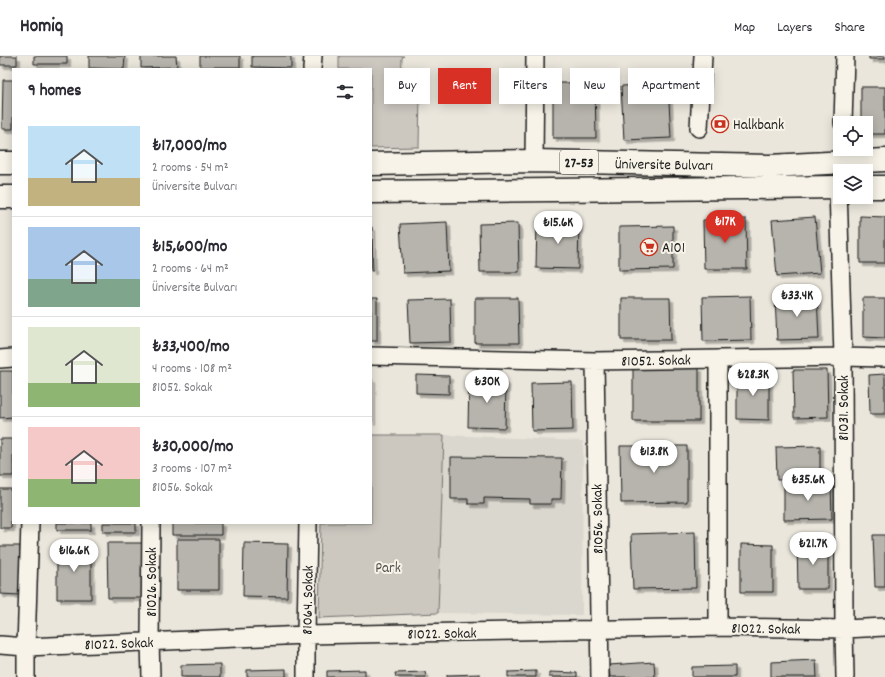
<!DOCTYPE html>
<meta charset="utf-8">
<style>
body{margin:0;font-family:Dekko,sans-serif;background:#f2f2f3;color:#2b2b33;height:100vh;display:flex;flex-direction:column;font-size:15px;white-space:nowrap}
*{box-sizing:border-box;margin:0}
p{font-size:13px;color:#7c7c81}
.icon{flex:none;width:22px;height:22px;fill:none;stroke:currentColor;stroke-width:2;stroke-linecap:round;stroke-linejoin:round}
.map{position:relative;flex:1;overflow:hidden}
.side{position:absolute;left:12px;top:12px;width:360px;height:456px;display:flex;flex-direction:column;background:#fff;border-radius:0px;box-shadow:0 2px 10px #0003}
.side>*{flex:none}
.banner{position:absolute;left:384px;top:12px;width:380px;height:36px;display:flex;gap:8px}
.tools{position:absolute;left:833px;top:60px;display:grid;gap:8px}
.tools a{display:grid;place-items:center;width:40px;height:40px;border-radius:0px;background:#fff;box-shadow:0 2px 10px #0003;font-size:20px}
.price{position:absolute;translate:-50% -34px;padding:0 9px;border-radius:14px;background:#fff;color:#222;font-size:13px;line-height:26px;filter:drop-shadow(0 1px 2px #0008)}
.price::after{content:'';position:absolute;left:50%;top:24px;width:12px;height:9px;margin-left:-6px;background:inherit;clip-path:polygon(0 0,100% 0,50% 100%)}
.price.selected{background:#d93025;color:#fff}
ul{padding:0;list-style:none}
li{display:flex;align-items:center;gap:12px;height:100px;padding:0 16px}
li+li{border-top:1px solid #e1e1e2}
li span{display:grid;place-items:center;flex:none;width:112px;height:80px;border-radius:0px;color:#555}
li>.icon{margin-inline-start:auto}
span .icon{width:48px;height:48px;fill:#fffc;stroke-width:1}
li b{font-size:17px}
h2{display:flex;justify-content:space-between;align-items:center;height:48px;padding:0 16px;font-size:17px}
.pill{padding:0 14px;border-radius:0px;background:#fff;box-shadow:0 2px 10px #0003;font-size:14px;line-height:36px}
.pill.selected{background:#d93025;color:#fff}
header{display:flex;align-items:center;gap:24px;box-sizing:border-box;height:56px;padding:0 20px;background:#fff;border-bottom:1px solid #e1e1e2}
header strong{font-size:19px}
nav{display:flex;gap:22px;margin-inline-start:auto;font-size:14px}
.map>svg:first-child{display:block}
.built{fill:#dad7ce}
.green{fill:#ccc8c0;stroke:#74726e}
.building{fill:#b6b4ac;stroke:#1c1c1c;filter:url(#shadow)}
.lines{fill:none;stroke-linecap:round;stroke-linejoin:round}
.minor-casing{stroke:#1c1c1c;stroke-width:20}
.primary-casing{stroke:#1c1c1c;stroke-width:25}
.minor{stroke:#f7f3e8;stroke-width:17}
.primary{stroke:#f7f3e8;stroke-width:22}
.labels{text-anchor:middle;stroke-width:4;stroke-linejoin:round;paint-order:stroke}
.shield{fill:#f7f3e8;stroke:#5e5c59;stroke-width:1}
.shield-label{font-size:14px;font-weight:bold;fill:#1c1c1c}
.poi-label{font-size:15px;fill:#1c1c1c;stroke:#f7f3e8;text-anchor:start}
.street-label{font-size:15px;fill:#1c1c1c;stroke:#f7f3e8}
.park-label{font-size:15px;fill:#51504d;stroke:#f7f3e8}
</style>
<header>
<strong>Homiq</strong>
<nav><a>Map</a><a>Layers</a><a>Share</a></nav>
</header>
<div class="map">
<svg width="885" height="621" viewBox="0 0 885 621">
<defs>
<filter id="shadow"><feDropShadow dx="3.5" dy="3.5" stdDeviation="0" flood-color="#0004"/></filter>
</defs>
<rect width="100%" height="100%" fill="#eae6dc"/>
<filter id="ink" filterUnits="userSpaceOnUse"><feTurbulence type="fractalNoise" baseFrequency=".025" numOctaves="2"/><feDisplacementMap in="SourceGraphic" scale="8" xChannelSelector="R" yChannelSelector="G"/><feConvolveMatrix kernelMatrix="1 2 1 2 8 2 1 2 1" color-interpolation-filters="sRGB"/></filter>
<g filter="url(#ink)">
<!-- built -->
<path class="built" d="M 444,379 L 583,385 L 582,559 L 438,557 Z"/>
<!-- green -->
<path class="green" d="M 339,0 L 404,0 L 402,2 L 401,27 L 420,38 L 419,91 L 371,92 L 371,13 L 339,13 Z
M 371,379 L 444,379 L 438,557 L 319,562 L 321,467 L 371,467 Z"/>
<!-- building -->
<path class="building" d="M 0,0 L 17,0 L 17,9 L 0,9 Z
M 34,0 L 67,0 L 67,8 L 34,8 Z
M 89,0 L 125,0 L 124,13 L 89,12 Z
M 141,0 L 176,0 L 177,11 L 141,12 Z
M 200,0 L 240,0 L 240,11 L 200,11 Z
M 252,0 L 291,0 L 291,12 L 252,11 Z
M 869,0 L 885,0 L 885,3 L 869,3 Z
M 3,24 L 13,24 L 13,73 L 2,73 Z
M 553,27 L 595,27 L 596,82 L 553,82 Z
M 668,28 L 671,82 L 624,84 L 621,30 Z
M 861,31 L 885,31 L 885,78 L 866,78 L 866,67 L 861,67 Z
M 860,160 L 885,161 L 885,207 L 860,207 Z
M 815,161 L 820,217 L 777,220 L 772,164 Z
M 746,163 L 747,213 L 704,213 L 703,164 Z
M 537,165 L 579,166 L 578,213 L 536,212 Z
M 447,166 L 449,215 L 403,217 L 400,168 Z
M 518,167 L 519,216 L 480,216 L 479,168 Z
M 673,170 L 673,213 L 619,214 L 619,171 Z
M 371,171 L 372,171 L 373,215 L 371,215 Z
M 750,240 L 751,284 L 703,285 L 702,241 Z
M 817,240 L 819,283 L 777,284 L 775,241 Z
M 475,242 L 518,242 L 519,287 L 475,287 Z
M 621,242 L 670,242 L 671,284 L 621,284 Z
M 863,242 L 885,242 L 885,282 L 863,281 Z
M 371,243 L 377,243 L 377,285 L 371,285 Z
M 450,243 L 451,286 L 410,287 L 408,244 Z
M 633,312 L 699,312 L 699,365 L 633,365 Z
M 793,314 L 827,314 L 828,361 L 794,362 Z
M 0,315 L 13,315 L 13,361 L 0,362 Z
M 737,318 L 769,318 L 769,364 L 737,363 Z
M 885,318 L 885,358 L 870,358 L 869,319 Z
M 416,319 L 449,320 L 449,338 L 416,337 Z
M 371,323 L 372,323 L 372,366 L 371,366 Z
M 469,325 L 506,326 L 505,372 L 468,371 Z
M 572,326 L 573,374 L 532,375 L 531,327 Z
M 0,383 L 13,383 L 13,420 L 0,420 Z
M 620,390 L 687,390 L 687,446 L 621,447 Z
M 820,390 L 820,423 L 777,424 L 776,391 Z
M 451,401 L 562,402 L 561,443 L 551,443 L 551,448 L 530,448 L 530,443 L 484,442 L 484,448 L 468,448 L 468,443 L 451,443 Z
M 831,427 L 832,463 L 784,464 L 784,428 Z
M 0,433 L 11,433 L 11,472 L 0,472 Z
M 57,467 L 91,467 L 91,474 L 57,474 Z
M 103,467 L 136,467 L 136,476 L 103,476 Z
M 172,467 L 221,467 L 221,479 L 172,479 Z
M 695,476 L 696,532 L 633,533 L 631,478 Z
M 873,479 L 885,479 L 885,531 L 875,531 Z
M 177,483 L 219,483 L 219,534 L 177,534 Z
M 828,486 L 828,533 L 798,533 L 797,487 Z
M 107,487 L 143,487 L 143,542 L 108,542 Z
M 244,487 L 288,488 L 287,541 L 243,540 Z
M 741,488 L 773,489 L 773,536 L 741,536 Z
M 0,490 L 20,490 L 20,539 L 0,538 Z
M 57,491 L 91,491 L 91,543 L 57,543 Z
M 816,604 L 817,621 L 771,621 L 771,606 Z
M 654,606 L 655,621 L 610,621 L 609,609 Z
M 220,608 L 220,621 L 181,621 L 181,609 Z
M 735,610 L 735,621 L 692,621 L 692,611 Z
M 286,613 L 286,621 L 247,621 L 247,614 Z
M 365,614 L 365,621 L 327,621 L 327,615 Z
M 536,615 L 536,621 L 508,621 L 508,616 Z
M 425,616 L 426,621 L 396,621 L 395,617 Z
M 549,616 L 577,617 L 577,621 L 549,621 Z
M 480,618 L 480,621 L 447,621 L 447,619 Z"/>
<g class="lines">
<defs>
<path id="minor" d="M 312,13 L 313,0
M 843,67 L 845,0
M 699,72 L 703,0
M 534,105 L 535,0
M 838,131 L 843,301 L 844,573 L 845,621
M 371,300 L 595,305 L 843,301 L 885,302
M 0,303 L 13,302
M 595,305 L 600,621
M 718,571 L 718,303
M 0,589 L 26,591 L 306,579 L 718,571 L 844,573 L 885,571
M 26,621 L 26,591 L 30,467
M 151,621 L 150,585 L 151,467
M 306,621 L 306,579 L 308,467"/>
<path id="primary" d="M 0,107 L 13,107
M 371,108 L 534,105 L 770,110 L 885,104
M 866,131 L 885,131
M 371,136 L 840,131
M 0,141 L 13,141"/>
</defs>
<!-- minor casing -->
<use href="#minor" class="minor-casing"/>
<!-- primary casing -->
<use href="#primary" class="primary-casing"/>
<!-- minor -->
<use href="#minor" class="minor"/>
<!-- primary -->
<use href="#primary" class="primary"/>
</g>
</g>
<!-- icons -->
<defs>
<symbol id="bank-ring" viewBox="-11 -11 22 22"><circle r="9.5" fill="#f7f3e8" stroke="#c8321e" stroke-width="1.5"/><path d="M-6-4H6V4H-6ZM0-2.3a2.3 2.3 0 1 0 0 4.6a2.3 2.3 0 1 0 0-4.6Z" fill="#c8321e"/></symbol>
<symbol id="supermarket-ring" viewBox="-11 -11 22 22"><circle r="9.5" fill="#f7f3e8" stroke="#c8321e" stroke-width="1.5"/><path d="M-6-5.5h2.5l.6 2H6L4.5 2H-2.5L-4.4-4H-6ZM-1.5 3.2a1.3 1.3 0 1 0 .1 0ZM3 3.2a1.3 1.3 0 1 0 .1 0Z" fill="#c8321e"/></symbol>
</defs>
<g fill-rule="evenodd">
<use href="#bank-ring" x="710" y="58" width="20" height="20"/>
<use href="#supermarket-ring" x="639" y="181" width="20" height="20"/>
</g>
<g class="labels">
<!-- shield labels -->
<rect class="shield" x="560" y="94" width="38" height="24" rx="3"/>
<g class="shield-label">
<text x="579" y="111">27-53</text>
</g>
<!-- poi labels -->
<g class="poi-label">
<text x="733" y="73">Halkbank</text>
<text x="662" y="196">A101</text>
</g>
<!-- street labels -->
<g class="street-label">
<text transform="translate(664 108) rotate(1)" y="5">Üniversite Bulvarı</text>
<text transform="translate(656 304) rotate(-1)" y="5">81052. Sokak</text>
<text transform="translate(843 352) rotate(-90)" y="5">81031. Sokak</text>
<text transform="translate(597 463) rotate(-91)" y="5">81056. Sokak</text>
<text transform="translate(151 526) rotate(-90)" y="5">81026. Sokak</text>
<text transform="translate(307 544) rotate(-89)" y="5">81064. Sokak</text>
<text transform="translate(766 572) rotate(1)" y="5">81022. Sokak</text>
<text transform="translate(442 577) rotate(-1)" y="5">81022. Sokak</text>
<text transform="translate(119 587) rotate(-2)" y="5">81022. Sokak</text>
</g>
<!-- park labels -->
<g class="park-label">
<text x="388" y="516">Park</text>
</g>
</g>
</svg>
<div class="tools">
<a><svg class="icon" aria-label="locate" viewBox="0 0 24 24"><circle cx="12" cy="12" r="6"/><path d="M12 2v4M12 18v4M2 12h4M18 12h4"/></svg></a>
<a><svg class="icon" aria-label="layers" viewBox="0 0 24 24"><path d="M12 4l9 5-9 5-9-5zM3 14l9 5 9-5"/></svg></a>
</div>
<b class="price selected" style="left:725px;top:188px">₺17K</b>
<b class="price" style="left:558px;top:189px">₺15.6K</b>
<b class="price" style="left:797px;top:262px">₺33.4K</b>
<b class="price" style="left:753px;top:341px">₺28.3K</b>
<b class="price" style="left:487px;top:348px">₺30K</b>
<b class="price" style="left:654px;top:418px">₺13.8K</b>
<b class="price" style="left:808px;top:446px">₺35.6K</b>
<b class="price" style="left:813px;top:510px">₺21.7K</b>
<b class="price" style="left:74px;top:517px">₺16.6K</b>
<div class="banner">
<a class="pill">Buy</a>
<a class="pill selected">Rent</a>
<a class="pill">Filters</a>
<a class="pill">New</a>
<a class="pill">Apartment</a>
</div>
<section class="side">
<h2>9 homes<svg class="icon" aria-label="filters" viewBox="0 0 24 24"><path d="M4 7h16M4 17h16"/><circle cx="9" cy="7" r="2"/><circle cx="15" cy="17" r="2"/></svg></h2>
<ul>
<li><span style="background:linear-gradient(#bfe0f5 65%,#c2b280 0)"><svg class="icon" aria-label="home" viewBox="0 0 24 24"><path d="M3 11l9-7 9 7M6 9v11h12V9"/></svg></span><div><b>₺17,000/mo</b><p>2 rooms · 54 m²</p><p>Üniversite Bulvarı</p></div></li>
<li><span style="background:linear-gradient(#a9c7e8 65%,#7fa58c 0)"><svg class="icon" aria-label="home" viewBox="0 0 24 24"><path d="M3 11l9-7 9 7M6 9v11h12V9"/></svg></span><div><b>₺15,600/mo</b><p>2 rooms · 64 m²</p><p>Üniversite Bulvarı</p></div></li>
<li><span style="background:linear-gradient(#dfe7d0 70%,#8fb573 0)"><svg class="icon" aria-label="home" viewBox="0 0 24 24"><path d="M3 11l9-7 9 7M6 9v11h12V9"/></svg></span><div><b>₺33,400/mo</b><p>4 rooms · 108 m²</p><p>81052. Sokak</p></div></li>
<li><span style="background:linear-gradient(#f6c9c9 65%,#8fb573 0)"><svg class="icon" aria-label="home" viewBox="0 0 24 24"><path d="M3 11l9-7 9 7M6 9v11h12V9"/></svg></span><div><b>₺30,000/mo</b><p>3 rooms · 107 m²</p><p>81056. Sokak</p></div></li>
</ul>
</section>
</div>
